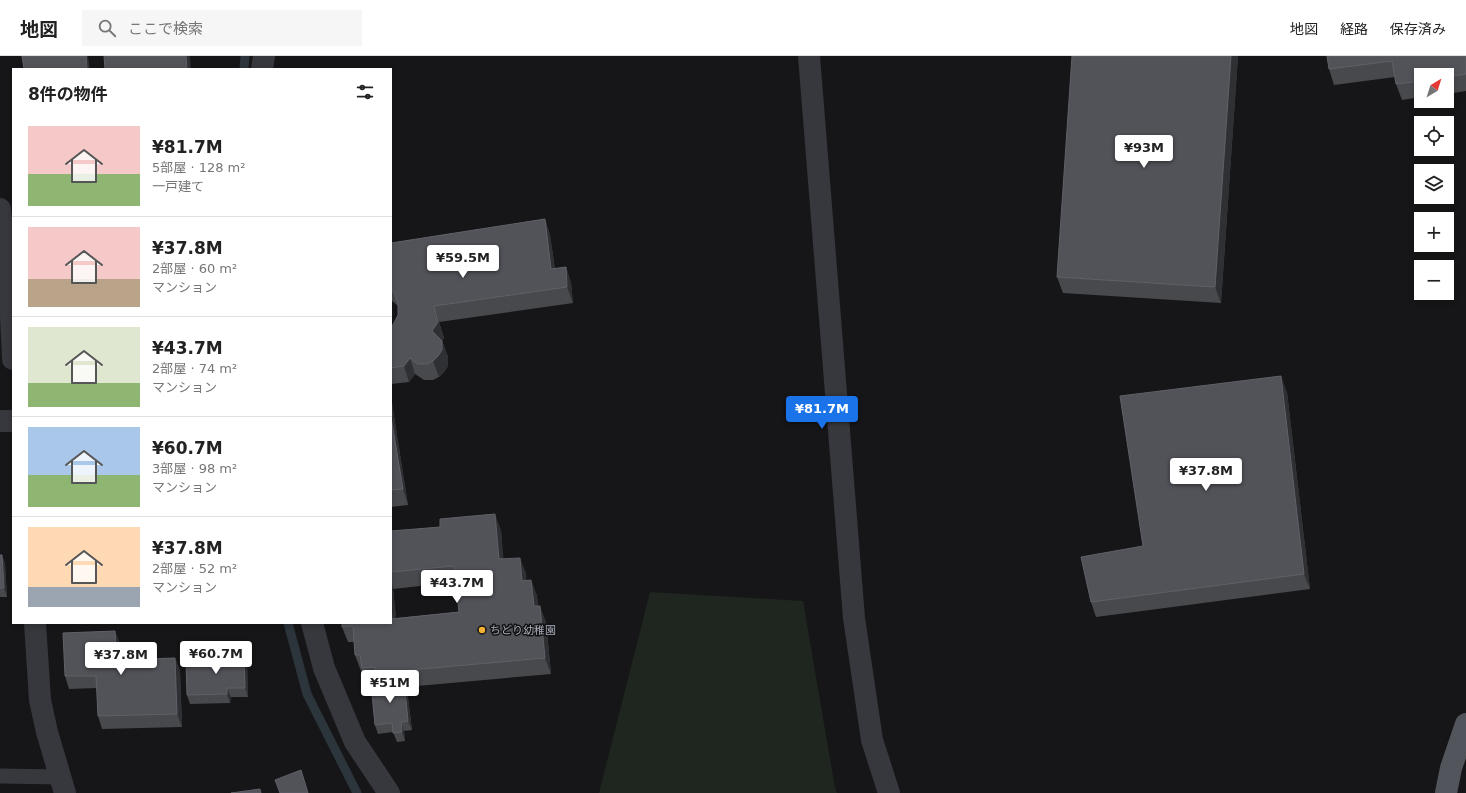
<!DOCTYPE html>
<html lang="ja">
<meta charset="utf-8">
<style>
body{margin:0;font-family:"DejaVu Sans","Noto Sans JP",sans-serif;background:#f6f6f6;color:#222;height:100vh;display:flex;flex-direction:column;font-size:15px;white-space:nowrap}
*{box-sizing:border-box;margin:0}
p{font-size:13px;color:#767676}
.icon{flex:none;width:22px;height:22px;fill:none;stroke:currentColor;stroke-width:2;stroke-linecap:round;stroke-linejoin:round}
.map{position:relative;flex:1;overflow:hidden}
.side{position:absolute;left:12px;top:12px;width:380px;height:556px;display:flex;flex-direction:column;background:#fff;border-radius:0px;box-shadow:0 2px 6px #0003}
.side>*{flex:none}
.needle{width:26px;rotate:38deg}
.tools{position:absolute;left:1414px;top:12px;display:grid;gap:8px}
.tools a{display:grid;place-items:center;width:40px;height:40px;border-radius:0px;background:#fff;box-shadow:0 2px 6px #0003;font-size:20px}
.price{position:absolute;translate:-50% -34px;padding:0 9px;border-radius:4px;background:#fff;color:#222;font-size:13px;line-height:26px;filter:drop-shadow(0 1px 2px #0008)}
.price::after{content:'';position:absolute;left:50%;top:24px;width:12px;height:9px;margin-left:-6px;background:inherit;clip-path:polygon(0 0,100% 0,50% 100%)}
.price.current{background:#1a73e8;color:#fff}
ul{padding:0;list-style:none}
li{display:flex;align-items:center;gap:12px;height:100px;padding:0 16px}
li+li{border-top:1px solid #e0e0e0}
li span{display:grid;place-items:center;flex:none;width:112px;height:80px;border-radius:0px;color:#555}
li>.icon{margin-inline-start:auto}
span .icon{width:48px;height:48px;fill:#fffc;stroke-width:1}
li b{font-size:17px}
h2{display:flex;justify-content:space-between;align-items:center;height:48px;padding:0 16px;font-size:17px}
header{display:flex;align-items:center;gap:24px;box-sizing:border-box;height:56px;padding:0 20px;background:#fff;border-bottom:1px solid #e0e0e0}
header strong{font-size:19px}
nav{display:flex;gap:22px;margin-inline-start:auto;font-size:14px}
.search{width:280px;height:36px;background:#f6f6f6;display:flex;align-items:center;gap:10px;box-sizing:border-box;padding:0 14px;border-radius:0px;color:#767676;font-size:15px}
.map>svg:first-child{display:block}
.green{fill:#1e261f}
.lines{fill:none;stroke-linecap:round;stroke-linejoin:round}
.stream{stroke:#2c353c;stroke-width:9}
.service{stroke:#37383d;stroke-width:15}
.minor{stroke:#37383d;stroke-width:22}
.tertiary{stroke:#37383d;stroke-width:22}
.primary{stroke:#53555c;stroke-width:22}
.wall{fill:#47494d;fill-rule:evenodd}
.shaded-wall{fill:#2f3033}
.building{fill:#525359;stroke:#5f6168}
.poi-dot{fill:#f2b134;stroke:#111113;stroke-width:1.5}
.labels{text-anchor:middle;stroke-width:3;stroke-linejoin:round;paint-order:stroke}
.poi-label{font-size:11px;fill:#a8adb8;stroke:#111113;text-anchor:start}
</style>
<header>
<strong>地図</strong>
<div class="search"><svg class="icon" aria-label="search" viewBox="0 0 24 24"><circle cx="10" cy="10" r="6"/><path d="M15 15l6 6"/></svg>ここで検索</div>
<nav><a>地図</a><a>経路</a><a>保存済み</a></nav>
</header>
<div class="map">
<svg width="1466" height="737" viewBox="0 0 1466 737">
<rect width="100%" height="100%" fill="#161618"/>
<!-- green -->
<path class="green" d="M 650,536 L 803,545 L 835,732 L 837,737 L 599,737 Z"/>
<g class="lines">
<!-- stream -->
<path class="stream" d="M 244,13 L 245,0
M 288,567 L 307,638 L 357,737"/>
<!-- service -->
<path class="service" d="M 0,720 L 61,721"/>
<!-- minor -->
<path class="minor" d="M 262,13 L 264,0
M 0,365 L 13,365
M 312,567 L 324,612 L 355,686 L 389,737"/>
<!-- tertiary -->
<path class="tertiary" d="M 809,0 L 854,562 L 872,684 L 889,737
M 0,153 L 10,239 L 13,303
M 35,567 L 40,644 L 47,676 L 65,737"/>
<!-- primary -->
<path class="primary" d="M 1446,737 L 1451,712 L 1466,668"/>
</g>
<!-- wall -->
<path class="wall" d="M 1238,0 L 1221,247 L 1063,237 L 1057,221 Z
M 1327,0 L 1466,0 L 1466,35 L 1447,38 L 1447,19 L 1421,19 L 1421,41 L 1402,44 L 1396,28 L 1395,21 L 1334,29 L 1329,13 Z
M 545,163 L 550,179 L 555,213 L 566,211 L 571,227 L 573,247 L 439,266 L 444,282 L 442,285 L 448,301 L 448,310 L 444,316 L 439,321 L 433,324 L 424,324 L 415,318 L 409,326 L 391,328 L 391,270 L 393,269 L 398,259 L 398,250 L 391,244 L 391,187 Z
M 1287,336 L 1310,533 L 1096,561 L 1091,546 Z
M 391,341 L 408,449 L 391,451 Z
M 501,474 L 503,503 L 526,517 L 526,525 L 531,524 L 537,540 L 538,550 L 546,566 L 551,618 L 406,631 L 407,634 L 412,674 L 404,675 L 405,685 L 397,686 L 393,676 L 378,678 L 375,669 L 371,628 L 368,628 L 363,615 L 361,615 L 355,599 L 354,586 L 348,586 L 342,571 L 391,567 L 391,475 ZM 456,526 L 459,556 L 396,562 L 393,533 Z
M 0,499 L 2,499 L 5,508 L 7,541 L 0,541 Z
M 115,575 L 120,588 L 121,604 L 175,602 L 180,615 L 182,671 L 102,673 L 98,660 L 97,632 L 69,633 L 65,620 Z
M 244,596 L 247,605 L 248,641 L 231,641 L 230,647 L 190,648 L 187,639 L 219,606 Z"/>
<!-- shaded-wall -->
<path class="shaded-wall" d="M 86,0 L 88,0 L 90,13 L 87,13 Z
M 186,0 L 190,0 L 191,13 L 187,13 Z
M 1231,0 L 1238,0 L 1221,247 L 1215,231 Z
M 545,163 L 550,179 L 557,229 L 551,213 Z
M 566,211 L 571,227 L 573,247 L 567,231 Z
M 434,250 L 444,282 L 438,290 L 432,275 Z
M 442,285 L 448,301 L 448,310 L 444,316 L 439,321 L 433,305 Z
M 410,302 L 415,318 L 409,326 L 404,310 Z
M 1281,320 L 1287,336 L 1310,533 L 1304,518 Z
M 391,341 L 408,449 L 403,433 L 391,361 Z
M 495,458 L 501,474 L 505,519 L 499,503 Z
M 2,499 L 5,508 L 7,541 L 4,532 Z
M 520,502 L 526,517 L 528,541 L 522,525 Z
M 531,524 L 537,540 L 539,566 L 534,550 Z
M 391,526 L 393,533 L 398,579 L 392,563 L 391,551 Z
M 540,550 L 546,566 L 551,618 L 545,602 Z
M 115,575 L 120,588 L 121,617 L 116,604 Z
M 244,596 L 247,605 L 248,641 L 245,632 Z
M 175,602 L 180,615 L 182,671 L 177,658 Z
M 404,625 L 407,634 L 412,674 L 408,665 Z
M 227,632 L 231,641 L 230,647 L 227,638 Z
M 401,666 L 404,675 L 405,685 L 402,676 Z"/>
<!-- building -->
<path class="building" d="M 22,0 L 86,0 L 87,13 L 24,13 Z
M 104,0 L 186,0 L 187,13 L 105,13 Z
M 1072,0 L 1231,0 L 1215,231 L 1057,221 Z
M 1327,0 L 1466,0 L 1466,18 L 1447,21 L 1447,19 L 1421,19 L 1421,25 L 1396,28 L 1392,5 L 1329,13 Z
M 545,163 L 551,213 L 566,211 L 567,231 L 434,250 L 438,266 L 432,275 L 442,285 L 442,294 L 438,300 L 433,305 L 427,308 L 418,308 L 410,302 L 404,310 L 391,312 L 391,270 L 393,269 L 398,259 L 398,247 L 394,236 L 391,234 L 391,187 Z
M 1281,320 L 1304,518 L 1091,546 L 1081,501 L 1143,490 L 1120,340 Z
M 391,361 L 403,433 L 391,434 Z
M 495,458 L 499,503 L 520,502 L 522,525 L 531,524 L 534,550 L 540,550 L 545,602 L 376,617 L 375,611 L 362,612 L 360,599 L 355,599 L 353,570 L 342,571 L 342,567 L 391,567 L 391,551 L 392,563 L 459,556 L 454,510 L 391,516 L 391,475 L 440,471 L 440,463 Z
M 0,499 L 2,499 L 4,532 L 0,532 Z
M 115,575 L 116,604 L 175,602 L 177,658 L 98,660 L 96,620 L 65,620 L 63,577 Z
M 219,596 L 244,596 L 245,632 L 227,632 L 227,638 L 187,639 L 186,607 L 219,606 Z
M 404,625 L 408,665 L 401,666 L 402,676 L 393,677 L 392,667 L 375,669 L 371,628 Z
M 301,714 L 308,737 L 280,737 L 275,724 Z
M 260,733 L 261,737 L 231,737 Z"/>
<!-- markers -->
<circle class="poi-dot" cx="482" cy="574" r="4"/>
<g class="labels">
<!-- poi labels -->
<g class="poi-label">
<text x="490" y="578">ちどり幼稚園</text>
</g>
</g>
</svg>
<div class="tools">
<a><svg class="needle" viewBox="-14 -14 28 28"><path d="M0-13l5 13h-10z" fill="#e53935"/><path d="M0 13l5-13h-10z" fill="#767676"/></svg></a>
<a><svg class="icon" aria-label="locate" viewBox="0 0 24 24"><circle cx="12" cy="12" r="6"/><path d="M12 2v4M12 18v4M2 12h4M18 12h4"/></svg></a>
<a><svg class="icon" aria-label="layers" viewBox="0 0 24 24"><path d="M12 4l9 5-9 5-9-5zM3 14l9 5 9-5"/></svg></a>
<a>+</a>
<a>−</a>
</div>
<b class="price" style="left:1144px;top:113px">¥93M</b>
<b class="price" style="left:463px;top:223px">¥59.5M</b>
<b class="price current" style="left:822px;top:374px">¥81.7M</b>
<b class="price" style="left:1206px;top:436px">¥37.8M</b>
<b class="price" style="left:457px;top:548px">¥43.7M</b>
<b class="price" style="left:216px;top:619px">¥60.7M</b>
<b class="price" style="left:121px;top:620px">¥37.8M</b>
<b class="price" style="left:390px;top:648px">¥51M</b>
<section class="side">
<h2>8件の物件<svg class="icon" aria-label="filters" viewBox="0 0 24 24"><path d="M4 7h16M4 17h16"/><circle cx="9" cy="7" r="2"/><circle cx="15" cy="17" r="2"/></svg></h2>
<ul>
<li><span style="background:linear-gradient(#f6c9c9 60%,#8fb573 0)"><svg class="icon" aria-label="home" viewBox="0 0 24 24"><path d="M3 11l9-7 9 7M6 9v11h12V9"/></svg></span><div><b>¥81.7M</b><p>5部屋 · 128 m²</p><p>一戸建て</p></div></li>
<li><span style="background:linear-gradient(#f6c9c9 65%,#b9a48a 0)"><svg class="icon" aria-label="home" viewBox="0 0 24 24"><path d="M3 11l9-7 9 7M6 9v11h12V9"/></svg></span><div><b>¥37.8M</b><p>2部屋 · 60 m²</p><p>マンション</p></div></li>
<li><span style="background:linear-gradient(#dfe7d0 70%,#8fb573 0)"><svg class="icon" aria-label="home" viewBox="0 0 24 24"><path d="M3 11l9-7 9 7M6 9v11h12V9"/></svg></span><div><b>¥43.7M</b><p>2部屋 · 74 m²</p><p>マンション</p></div></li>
<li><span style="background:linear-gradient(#a9c7e8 60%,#8fb573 0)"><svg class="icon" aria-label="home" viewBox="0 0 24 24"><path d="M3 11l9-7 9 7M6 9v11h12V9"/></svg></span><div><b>¥60.7M</b><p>3部屋 · 98 m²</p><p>マンション</p></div></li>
<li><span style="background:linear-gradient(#ffd9b3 75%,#9aa5b1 0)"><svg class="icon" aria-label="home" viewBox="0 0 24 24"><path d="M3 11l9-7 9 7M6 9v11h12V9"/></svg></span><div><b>¥37.8M</b><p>2部屋 · 52 m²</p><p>マンション</p></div></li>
</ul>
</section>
</div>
